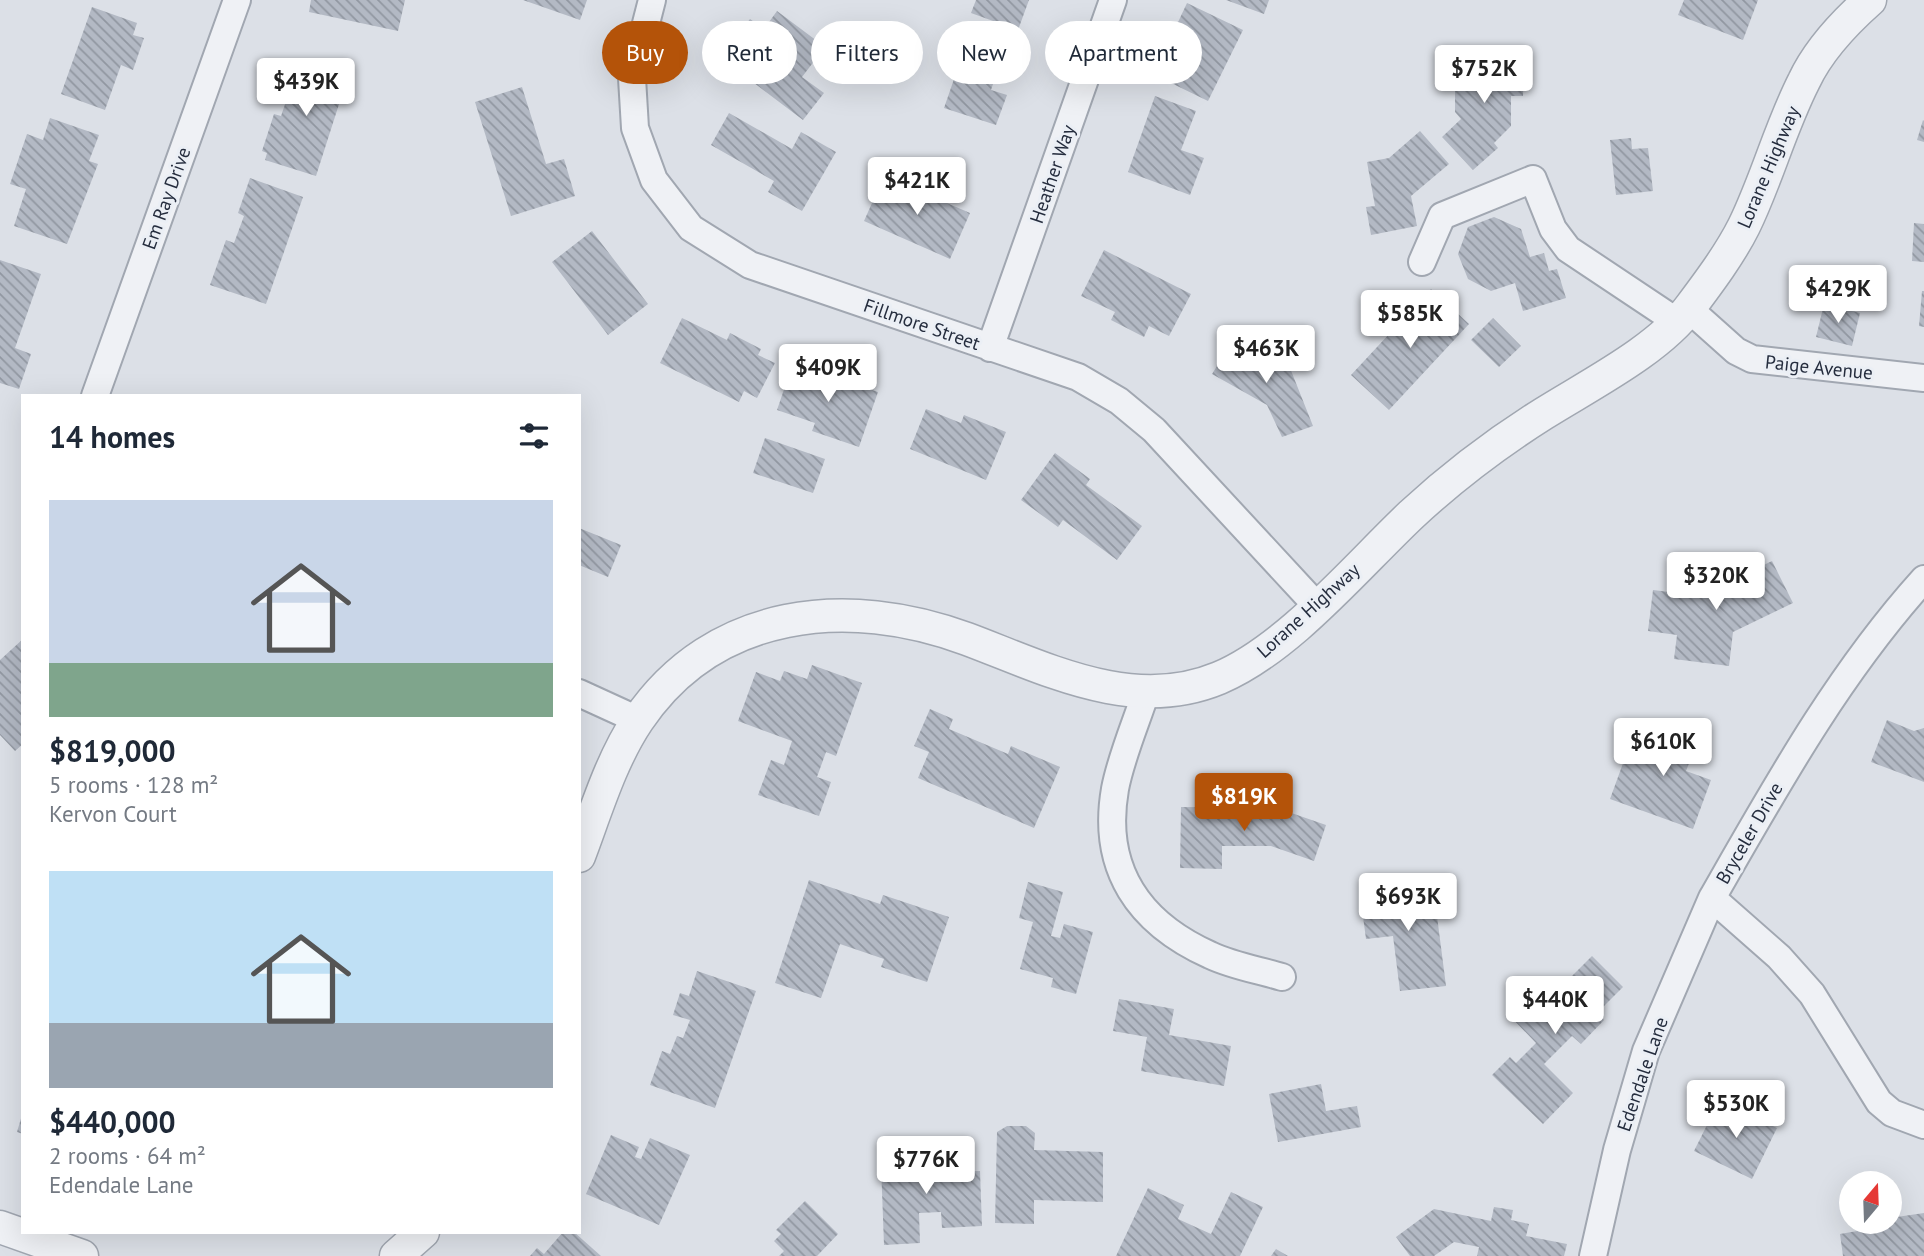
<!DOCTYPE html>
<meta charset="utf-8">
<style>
body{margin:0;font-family:"PT Sans",sans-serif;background:#f6f6f7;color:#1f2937;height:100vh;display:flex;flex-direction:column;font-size:26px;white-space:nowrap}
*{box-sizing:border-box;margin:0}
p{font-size:23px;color:#747a83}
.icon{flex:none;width:38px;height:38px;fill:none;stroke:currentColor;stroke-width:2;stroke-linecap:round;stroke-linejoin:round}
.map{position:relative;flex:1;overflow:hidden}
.sheet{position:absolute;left:21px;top:394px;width:560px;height:840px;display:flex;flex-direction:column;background:#fff;border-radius:0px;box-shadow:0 7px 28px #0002}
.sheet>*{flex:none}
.hud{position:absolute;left:602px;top:21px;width:665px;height:63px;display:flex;gap:14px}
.needle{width:46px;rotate:19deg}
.controls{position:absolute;left:1839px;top:1171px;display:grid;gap:14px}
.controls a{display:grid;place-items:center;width:63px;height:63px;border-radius:50%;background:#fff;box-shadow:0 7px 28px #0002;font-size:35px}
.price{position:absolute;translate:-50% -60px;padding:0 16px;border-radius:7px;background:#fff;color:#222;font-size:23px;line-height:46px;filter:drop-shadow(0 2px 4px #0008)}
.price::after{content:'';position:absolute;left:50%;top:42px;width:21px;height:16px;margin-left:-10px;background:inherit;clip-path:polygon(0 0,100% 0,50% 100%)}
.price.current{background:#b45309;color:#fff}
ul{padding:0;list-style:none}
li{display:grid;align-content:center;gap:14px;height:371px;padding:0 28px}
li span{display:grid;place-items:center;height:217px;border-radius:0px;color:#555}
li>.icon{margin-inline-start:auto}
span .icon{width:126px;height:126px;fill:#fffc;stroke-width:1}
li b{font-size:30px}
h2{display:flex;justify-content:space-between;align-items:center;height:84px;padding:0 28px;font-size:30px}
.pill{padding:0 24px;border-radius:32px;background:#fff;box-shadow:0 7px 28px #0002;font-size:24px;line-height:63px}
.pill.current{background:#b45309;color:#fff}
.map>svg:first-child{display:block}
.building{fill:url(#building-back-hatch)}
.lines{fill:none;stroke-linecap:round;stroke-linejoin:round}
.minor-casing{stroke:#a1a7b1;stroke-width:30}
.tertiary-casing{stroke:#a1a7b1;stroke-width:35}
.minor{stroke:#eff1f5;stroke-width:26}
.tertiary{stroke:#eff1f5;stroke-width:32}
.labels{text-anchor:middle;stroke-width:6;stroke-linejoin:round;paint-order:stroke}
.street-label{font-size:19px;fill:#252d3e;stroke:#ebeff5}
</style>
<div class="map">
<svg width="1924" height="1256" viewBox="0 0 1924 1256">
<defs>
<pattern id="building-back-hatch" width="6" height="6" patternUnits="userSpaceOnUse" patternTransform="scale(1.75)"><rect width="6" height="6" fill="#b3b9c4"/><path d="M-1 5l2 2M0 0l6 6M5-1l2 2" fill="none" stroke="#9197a1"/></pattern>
</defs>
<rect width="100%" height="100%" fill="#dce0e7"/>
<!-- building -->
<path class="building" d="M 311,0 L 405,0 L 398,31 L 309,12 Z
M 523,0 L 587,0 L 580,20 Z
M 976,0 L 1029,0 L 1018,30 L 971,13 Z
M 1226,0 L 1269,0 L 1264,14 Z
M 1684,0 L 1758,0 L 1743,40 L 1678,15 Z
M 1187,3 L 1243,30 L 1208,101 L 1169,82 L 1188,43 L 1172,35 Z
M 92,7 L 137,23 L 133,35 L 144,38 L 133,70 L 121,65 L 105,110 L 61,94 Z
M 777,11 L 825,47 L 802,77 L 824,93 L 803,120 L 720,57 L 750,19 L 764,29 Z
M 972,27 L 1016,42 L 1006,72 L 998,69 L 991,90 L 1007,95 L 996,125 L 944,108 Z
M 1462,50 L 1496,51 L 1496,62 L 1524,62 L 1523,96 L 1511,96 L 1511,126 L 1494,143 L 1498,148 L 1473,170 L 1442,137 L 1461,119 L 1455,112 L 1455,87 L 1462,87 Z
M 301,58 L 349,73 L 316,176 L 265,160 L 267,153 L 262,151 L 274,114 L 281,116 Z
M 522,87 L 546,164 L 564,159 L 575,196 L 511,216 L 475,102 Z
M 1155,96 L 1196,111 L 1181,150 L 1204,158 L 1190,195 L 1128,172 Z
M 729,113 L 792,149 L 801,132 L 836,152 L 802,211 L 768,192 L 774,181 L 711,145 Z
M 50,118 L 99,135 L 89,161 L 98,164 L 67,244 L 14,226 L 26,189 L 10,184 L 27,134 L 43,140 Z
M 1923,120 L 1924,121 L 1924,142 L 1917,140 Z
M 1420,131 L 1449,164 L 1411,196 L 1417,226 L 1371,235 L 1366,207 L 1375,206 L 1367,162 L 1389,158 Z
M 1631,138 L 1632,149 L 1648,148 L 1653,191 L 1616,195 L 1610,140 Z
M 884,176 L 970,213 L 950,259 L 864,221 Z
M 250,178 L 303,197 L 266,304 L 210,285 L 226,240 L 234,243 L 244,216 L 238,213 Z
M 1494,217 L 1521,229 L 1530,257 L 1544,253 L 1549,271 L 1557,269 L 1566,298 L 1523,311 L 1515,283 L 1491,291 L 1468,279 L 1458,254 L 1468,227 Z
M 1914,223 L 1924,224 L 1924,262 L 1912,261 Z
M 592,231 L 648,304 L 608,335 L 552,262 Z
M 1104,250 L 1191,294 L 1169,336 L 1149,326 L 1144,337 L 1111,320 L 1115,312 L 1081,296 Z
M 0,260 L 41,274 L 15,348 L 31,354 L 19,389 L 0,383 Z
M 1431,289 L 1469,324 L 1389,410 L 1351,375 Z
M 1922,291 L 1924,291 L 1924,327 L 1919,326 Z
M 1824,304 L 1860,313 L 1852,346 L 1816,337 Z
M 682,318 L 727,340 L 730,333 L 761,349 L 758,355 L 775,363 L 757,398 L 744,391 L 739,402 L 660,363 Z
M 1493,318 L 1521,346 L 1499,367 L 1471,340 Z
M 1234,339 L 1290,368 L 1313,426 L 1282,437 L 1267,405 L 1212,374 Z
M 793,363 L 878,392 L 859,447 L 812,431 L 815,423 L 777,410 Z
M 926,409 L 961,423 L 964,415 L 1006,432 L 986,480 L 910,449 Z
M 765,438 L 825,459 L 813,493 L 753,473 Z
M 1055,453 L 1090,479 L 1086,485 L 1142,526 L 1117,560 L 1063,520 L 1058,527 L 1021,500 Z
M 579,528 L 621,545 L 608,577 L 579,565 Z
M 1772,561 L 1793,603 L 1733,632 L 1729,666 L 1674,659 L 1677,635 L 1648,631 L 1653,590 L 1685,594 L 1687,575 L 1731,581 Z
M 23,639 L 23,744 L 15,751 L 0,735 L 0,660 Z
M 812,665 L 862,683 L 836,756 L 826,752 L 817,777 L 831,782 L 819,816 L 758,795 L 771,760 L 784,765 L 792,741 L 738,721 L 756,672 L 780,681 L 784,671 L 807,679 Z
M 930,709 L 953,719 L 949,729 L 1008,754 L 1011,746 L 1060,767 L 1034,828 L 918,778 L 929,752 L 914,746 Z
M 1887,720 L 1914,731 L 1924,728 L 1924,782 L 1871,762 Z
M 1649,722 L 1698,740 L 1686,771 L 1711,780 L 1693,829 L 1610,799 L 1626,755 L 1636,759 Z
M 1181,807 L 1277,808 L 1326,825 L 1314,861 L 1271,846 L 1222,846 L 1222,869 L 1180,868 Z
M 809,880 L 880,904 L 883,895 L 949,917 L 927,982 L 881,967 L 884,959 L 840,944 L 821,998 L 775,983 Z
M 1028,882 L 1063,892 L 1051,936 L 1060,938 L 1064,924 L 1093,932 L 1076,994 L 1051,987 L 1053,978 L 1020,969 L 1033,922 L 1019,918 Z
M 1433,885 L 1446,986 L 1400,991 L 1393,936 L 1366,939 L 1360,894 Z
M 1592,956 L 1623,987 L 1597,1013 L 1604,1020 L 1581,1044 L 1572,1036 L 1544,1064 L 1573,1093 L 1543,1124 L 1492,1075 L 1510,1057 L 1516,1063 L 1536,1043 L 1508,1014 L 1533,989 L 1546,1002 Z
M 697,971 L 756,991 L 715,1108 L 650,1085 L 662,1051 L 670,1054 L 677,1036 L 683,1038 L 690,1020 L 673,1015 L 680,993 L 689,996 Z
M 1119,999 L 1174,1009 L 1169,1035 L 1231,1046 L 1224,1086 L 1141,1071 L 1147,1037 L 1113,1031 Z
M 1321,1084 L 1326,1111 L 1357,1106 L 1361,1127 L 1278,1142 L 1269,1094 Z
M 1719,1101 L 1777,1128 L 1752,1179 L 1694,1151 Z
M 22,1115 L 23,1115 L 23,1134 L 17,1132 Z
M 1007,1126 L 1026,1126 L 1035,1133 L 1034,1150 L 1103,1152 L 1103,1202 L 1034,1200 L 1034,1224 L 995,1223 L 997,1132 Z
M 611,1135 L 639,1147 L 635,1157 L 641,1159 L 650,1138 L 690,1155 L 659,1225 L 586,1194 Z
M 886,1151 L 916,1151 L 917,1162 L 950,1161 L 950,1172 L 980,1171 L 982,1226 L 942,1228 L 941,1212 L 919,1213 L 920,1243 L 884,1245 L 881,1164 L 887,1164 Z
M 1148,1188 L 1184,1205 L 1178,1219 L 1211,1234 L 1231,1192 L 1263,1207 L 1240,1256 L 1116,1256 Z
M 805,1201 L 838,1234 L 817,1256 L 779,1256 L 784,1251 L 774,1241 L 781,1234 L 776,1230 Z
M 1494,1207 L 1513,1210 L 1511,1220 L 1529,1224 L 1526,1236 L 1567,1244 L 1564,1256 L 1477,1256 L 1479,1247 L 1454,1242 L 1434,1256 L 1410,1256 L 1396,1237 L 1434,1209 L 1491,1221 Z
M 1924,1213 L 1924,1256 L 1843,1256 L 1840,1234 L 1869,1229 L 1868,1222 L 1890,1222 L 1890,1218 Z
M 563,1232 L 574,1232 L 601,1256 L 530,1256 L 537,1248 L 544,1254 Z
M 1276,1249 L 1288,1256 L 1271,1256 Z"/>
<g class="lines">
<defs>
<path id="minor" d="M 652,0 L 632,78 L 635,128 L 654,180 L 691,228 L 750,265 L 1078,377 L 1119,401 L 1154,430 L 1317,606
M 1422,262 L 1442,216 L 1533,179 L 1553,229 L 1568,249 L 1676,321
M 1689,309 L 1736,351 L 1752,359 L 1924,378
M 990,348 L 1113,0
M 95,396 L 237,0
M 1924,579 C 1838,674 1775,788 1712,898 L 1779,957 L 1812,994 L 1879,1102 L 1892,1113 L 1924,1125
M 1146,692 C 1136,723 1121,757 1115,789 C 1101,869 1139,923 1210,955 C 1233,966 1259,970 1282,977
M 579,693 L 638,720
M 1593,1256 L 1617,1150 L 1646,1051 L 1712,898"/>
<path id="tertiary" d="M 579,856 C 596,811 611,760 638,720 C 714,608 848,595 967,639 C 1047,669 1133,714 1219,678 C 1288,649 1356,567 1411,515 C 1451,478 1497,443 1543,414 C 1589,385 1659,350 1691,306 C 1709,282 1730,254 1744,226 C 1767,179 1780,128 1804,81 C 1819,49 1844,23 1870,0
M 0,1227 L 82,1256
M 396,1256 L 423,1232"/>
</defs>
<!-- minor casing -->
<use href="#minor" class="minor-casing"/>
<!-- tertiary casing -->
<use href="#tertiary" class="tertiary-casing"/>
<!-- minor -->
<use href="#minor" class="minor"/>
<!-- tertiary -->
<use href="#tertiary" class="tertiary"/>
</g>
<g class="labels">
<!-- street labels -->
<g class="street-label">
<text transform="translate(1768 167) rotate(-67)" y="7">Lorane Highway</text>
<text transform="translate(1052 174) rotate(-71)" y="7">Heather Way</text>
<text transform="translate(166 198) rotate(-70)" y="7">Em Ray Drive</text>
<text transform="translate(922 324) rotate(19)" y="7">Fillmore Street</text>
<text transform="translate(1819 367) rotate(6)" y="7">Paige Avenue</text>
<text transform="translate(1308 610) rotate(-42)" y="7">Lorane Highway</text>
<text transform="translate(1749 833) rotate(-60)" y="7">Bryceler Drive</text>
<text transform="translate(1642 1074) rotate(-71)" y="7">Edendale Lane</text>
</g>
</g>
</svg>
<div class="controls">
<a><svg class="needle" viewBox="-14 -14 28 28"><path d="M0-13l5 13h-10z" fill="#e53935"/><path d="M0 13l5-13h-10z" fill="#747a83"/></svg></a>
</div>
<b class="price" style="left:1484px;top:105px">$752K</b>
<b class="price" style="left:306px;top:118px">$439K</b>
<b class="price" style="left:917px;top:217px">$421K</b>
<b class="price" style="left:1838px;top:325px">$429K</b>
<b class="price" style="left:1410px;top:350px">$585K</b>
<b class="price" style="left:1266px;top:385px">$463K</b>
<b class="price" style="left:828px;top:404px">$409K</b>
<b class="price" style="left:1716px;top:612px">$320K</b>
<b class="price" style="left:1663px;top:778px">$610K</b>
<b class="price current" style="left:1244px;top:833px">$819K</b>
<b class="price" style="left:1408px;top:933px">$693K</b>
<b class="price" style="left:1555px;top:1036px">$440K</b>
<b class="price" style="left:1736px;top:1140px">$530K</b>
<b class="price" style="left:926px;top:1196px">$776K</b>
<div class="hud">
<a class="pill current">Buy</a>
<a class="pill">Rent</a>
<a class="pill">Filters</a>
<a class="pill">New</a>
<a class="pill">Apartment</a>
</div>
<section class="sheet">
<h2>14 homes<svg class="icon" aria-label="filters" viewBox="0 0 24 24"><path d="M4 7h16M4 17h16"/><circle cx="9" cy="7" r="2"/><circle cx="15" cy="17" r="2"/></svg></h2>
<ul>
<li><span style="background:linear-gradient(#c9d6e8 75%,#7fa58c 0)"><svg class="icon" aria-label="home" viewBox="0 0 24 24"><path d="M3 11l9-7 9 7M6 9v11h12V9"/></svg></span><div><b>$819,000</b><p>5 rooms · 128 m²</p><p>Kervon Court</p></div></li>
<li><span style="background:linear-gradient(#bfe0f5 70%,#9aa5b1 0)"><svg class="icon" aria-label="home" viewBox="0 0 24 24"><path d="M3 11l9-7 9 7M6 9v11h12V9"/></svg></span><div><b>$440,000</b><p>2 rooms · 64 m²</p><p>Edendale Lane</p></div></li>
</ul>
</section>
</div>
